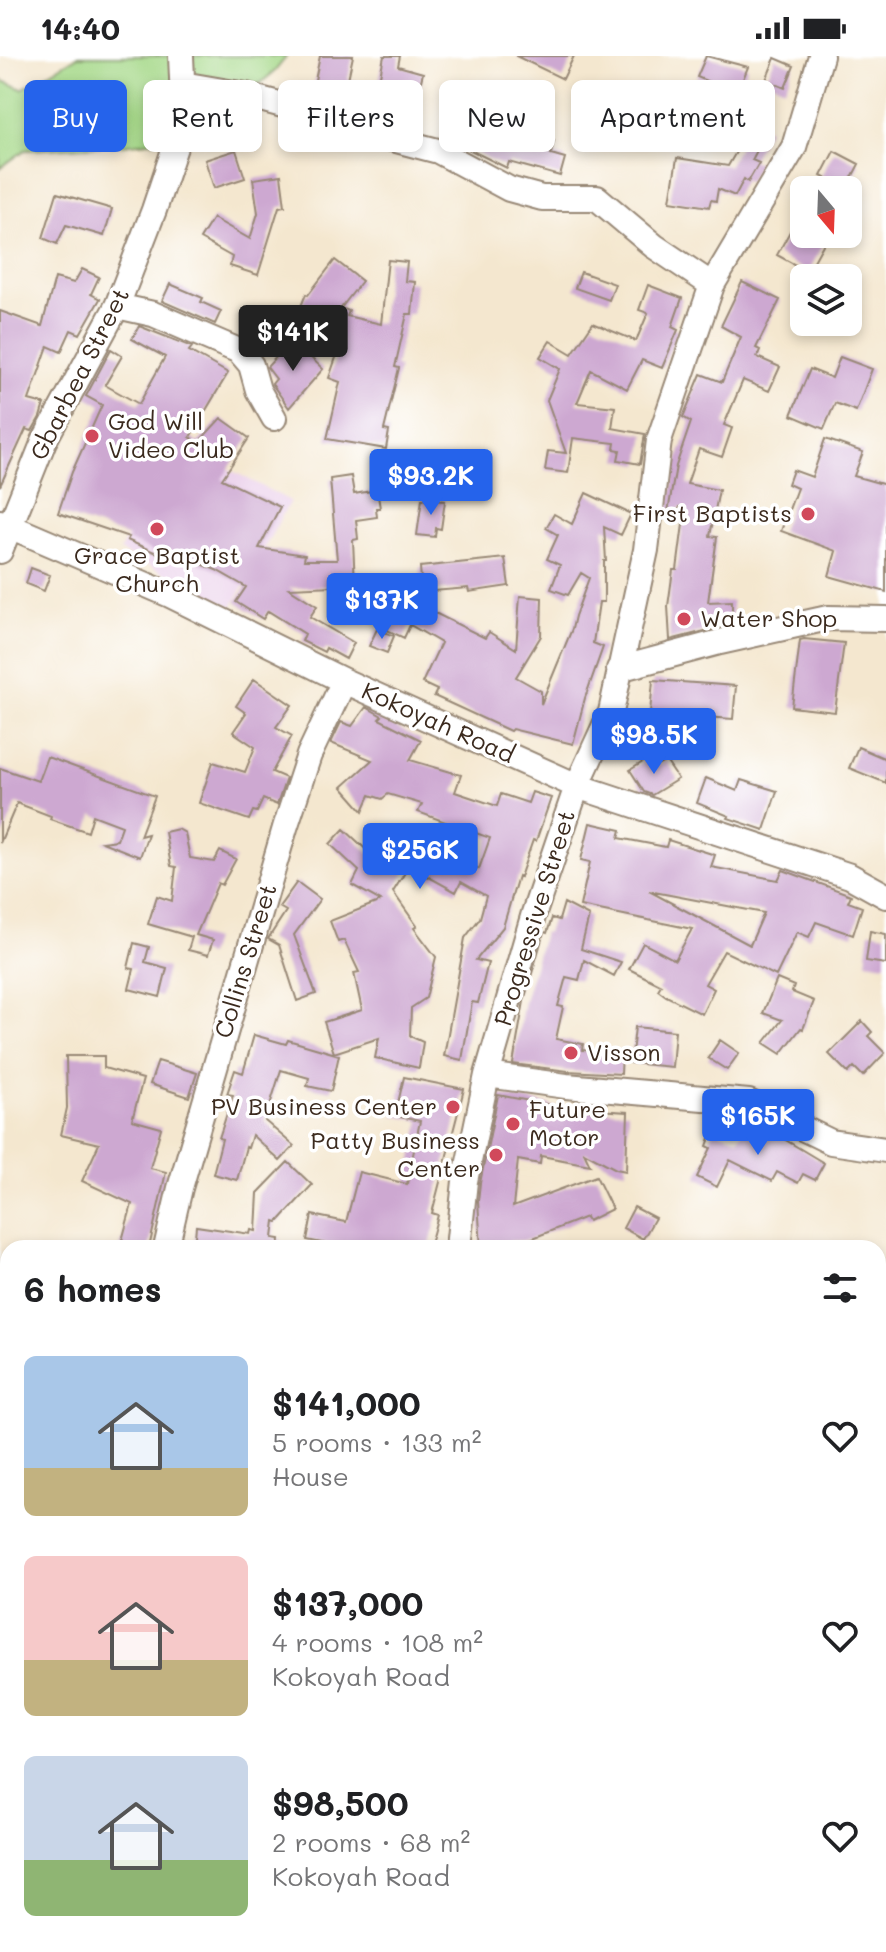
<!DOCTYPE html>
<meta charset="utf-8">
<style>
body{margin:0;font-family:Mali,sans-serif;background:#f2f2f2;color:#202124;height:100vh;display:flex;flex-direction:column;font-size:30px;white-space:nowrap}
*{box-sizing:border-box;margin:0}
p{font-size:26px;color:#757577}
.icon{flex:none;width:44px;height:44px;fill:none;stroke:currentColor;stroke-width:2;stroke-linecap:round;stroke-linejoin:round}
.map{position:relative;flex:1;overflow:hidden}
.sheet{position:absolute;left:0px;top:1184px;width:886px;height:712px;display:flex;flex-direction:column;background:#fff;border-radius:24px 24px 0 0;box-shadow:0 4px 12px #0003}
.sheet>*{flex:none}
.banner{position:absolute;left:24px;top:24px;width:838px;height:72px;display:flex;gap:16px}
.needle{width:52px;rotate:161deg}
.tools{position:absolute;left:790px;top:120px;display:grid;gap:16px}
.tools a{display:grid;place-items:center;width:72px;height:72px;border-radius:12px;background:#fff;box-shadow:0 4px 12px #0003;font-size:40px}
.price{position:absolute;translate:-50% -68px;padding:0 18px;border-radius:8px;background:#2563eb;color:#fff;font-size:26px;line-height:52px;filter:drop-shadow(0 2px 4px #0008)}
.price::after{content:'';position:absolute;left:50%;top:48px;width:24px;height:18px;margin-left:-12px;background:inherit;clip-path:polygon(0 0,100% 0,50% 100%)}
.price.selected{background:#222;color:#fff}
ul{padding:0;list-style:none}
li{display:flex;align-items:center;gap:24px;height:200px;padding:0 24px}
li span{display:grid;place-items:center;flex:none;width:224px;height:160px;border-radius:12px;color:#555}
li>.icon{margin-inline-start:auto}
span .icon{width:96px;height:96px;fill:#fffc;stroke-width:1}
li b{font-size:34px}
h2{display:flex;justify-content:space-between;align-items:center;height:96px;padding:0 24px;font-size:34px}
.chip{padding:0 28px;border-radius:12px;background:#fff;box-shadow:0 4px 12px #0003;font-size:28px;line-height:72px}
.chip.selected{background:#2563eb;color:#fff}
.status{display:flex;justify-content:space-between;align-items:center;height:56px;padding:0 40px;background:#fff;direction:ltr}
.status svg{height:22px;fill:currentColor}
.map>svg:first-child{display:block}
.built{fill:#ebd1eb}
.green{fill:#a5d888;stroke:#708153;stroke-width:2}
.building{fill:#cda8d1;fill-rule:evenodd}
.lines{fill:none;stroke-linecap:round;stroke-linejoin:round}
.minor-casing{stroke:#988876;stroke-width:28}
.minor{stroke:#fff;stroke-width:24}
.poi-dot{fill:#d1495b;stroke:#fff;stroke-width:3}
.labels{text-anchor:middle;stroke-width:7;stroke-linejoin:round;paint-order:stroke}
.street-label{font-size:24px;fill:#3b2a1e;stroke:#fff}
.poi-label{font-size:24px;fill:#3b2a1e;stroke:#fff;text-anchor:start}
</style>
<div class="status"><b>14:40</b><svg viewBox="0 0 49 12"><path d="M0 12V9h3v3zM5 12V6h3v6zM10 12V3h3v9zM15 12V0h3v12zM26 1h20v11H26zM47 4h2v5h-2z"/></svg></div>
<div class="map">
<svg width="886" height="1896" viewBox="0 0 886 1896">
<rect width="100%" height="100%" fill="#fff"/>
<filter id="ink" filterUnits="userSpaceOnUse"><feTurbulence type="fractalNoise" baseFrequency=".0125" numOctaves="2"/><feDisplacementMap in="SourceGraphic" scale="16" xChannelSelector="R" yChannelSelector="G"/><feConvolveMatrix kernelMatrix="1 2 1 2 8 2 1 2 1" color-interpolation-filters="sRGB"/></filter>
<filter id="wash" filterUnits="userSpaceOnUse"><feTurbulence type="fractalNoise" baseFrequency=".006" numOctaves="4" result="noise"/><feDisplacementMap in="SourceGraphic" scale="32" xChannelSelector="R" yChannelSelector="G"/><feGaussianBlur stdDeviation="1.8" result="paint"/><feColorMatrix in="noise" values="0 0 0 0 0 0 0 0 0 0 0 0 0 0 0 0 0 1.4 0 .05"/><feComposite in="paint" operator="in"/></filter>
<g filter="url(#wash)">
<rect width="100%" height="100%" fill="#f4e7cf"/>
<!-- built -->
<path class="built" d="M 181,388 L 290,445 L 232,551 L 120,495 L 145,443 Z"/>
<!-- green -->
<path class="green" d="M 78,0 L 287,0 L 275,15 L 232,51 L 181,82 L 122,89 L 25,94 L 0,112 L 0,24 L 22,33 Z
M 107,1888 L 230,1888 L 243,1896 L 109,1896 Z"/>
<g id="blocks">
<!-- building -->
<path class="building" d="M 320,0 L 353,0 L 348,23 L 378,30 L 384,0 L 400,0 L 398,10 L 423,17 L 419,33 L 415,32 L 405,71 L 332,52 L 307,41 L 311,28 L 314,29 Z
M 516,0 L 574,0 L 563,23 Z
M 706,0 L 748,11 L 737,38 L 697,21 Z
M 775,2 L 794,10 L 785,32 L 766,24 Z
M 600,54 L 623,63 L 613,88 L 591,80 Z
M 734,57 L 768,73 L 752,104 L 759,107 L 748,126 L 744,123 L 735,140 L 718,133 L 716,145 L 711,144 L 709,151 L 670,145 L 677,102 L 728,110 L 743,84 L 725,75 Z
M 460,65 L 519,88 L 522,76 L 554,85 L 551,98 L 565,102 L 560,120 L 509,106 L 507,112 L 452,85 Z
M 236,94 L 245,122 L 214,132 L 205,104 Z
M 834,95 L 859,108 L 846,133 L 821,120 Z
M 281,119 L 285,150 L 279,151 L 258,219 L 230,210 L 232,201 L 200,183 L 213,162 L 250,183 L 258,157 L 253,123 Z
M 57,137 L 112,153 L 104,180 L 66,169 L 57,188 L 43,182 Z
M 794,168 L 804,173 L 804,178 L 813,178 L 825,185 L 808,216 L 777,199 Z
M 335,204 L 362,225 L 341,252 L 349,255 L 347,260 L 381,268 L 388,204 L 407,206 L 405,225 L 415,226 L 412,258 L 407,258 L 395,311 L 399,312 L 384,374 L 389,375 L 386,393 L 327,383 L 340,326 L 329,322 L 342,284 L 295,265 L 306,238 L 308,239 Z
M 82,213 L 99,221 L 91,238 L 100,243 L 80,278 L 71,274 L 61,296 L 48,290 L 29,344 L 44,348 L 40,361 L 32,375 L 26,373 L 0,430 L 0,255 L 42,270 L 55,222 L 74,227 Z
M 581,216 L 615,228 L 609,244 L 575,232 Z
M 742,226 L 780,244 L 756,292 L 760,294 L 757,301 L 780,311 L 769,335 L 743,324 L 724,369 L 732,372 L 722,401 L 699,393 L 687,428 L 719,434 L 710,480 L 717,481 L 708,546 L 732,545 L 732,568 L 670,584 L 668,550 L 673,514 L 677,514 L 685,453 L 680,451 L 677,458 L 668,456 L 676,410 L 691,366 L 683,361 L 701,318 L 722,326 L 741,281 L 721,270 Z
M 170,228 L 203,242 L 201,246 L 221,255 L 215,268 L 162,245 Z
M 648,229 L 682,242 L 672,271 L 678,274 L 662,312 L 642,304 L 627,333 L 591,314 L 577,347 L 615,351 L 612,372 L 645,378 L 640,408 L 618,404 L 620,394 L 614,393 L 615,387 L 573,382 L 568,417 L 545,414 L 548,395 L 566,397 L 547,344 L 560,313 L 540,301 L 550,285 L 572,298 L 593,267 L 636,285 L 648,257 L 639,254 Z
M 139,270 L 192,291 L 189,295 L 228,317 L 190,381 L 198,387 L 221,362 L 249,382 L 222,423 L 280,451 L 259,492 L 305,499 L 304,504 L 337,504 L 330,423 L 351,420 L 354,438 L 377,434 L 380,452 L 376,452 L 377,461 L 356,464 L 358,483 L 353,484 L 355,529 L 289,532 L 317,550 L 310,561 L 354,587 L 346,603 L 326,592 L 324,596 L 302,585 L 305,578 L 268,555 L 263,563 L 236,546 L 246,531 L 216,514 L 171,495 L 168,502 L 127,484 L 129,481 L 58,457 L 72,416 L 102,349 L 86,340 L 111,293 L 122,300 L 105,329 L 139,348 L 165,301 L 132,283 Z
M 292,284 L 323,313 L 289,352 L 272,328 L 276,323 L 267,311 Z
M 840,301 L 872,313 L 856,355 L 835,347 L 824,373 L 791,359 L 810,313 L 832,322 Z
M 825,383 L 863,396 L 854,420 L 886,429 L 886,536 L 829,520 L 836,495 L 781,475 L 797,432 L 788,428 L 793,414 L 812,421 Z
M 586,437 L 631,458 L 621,479 L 604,471 L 606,505 L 604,505 L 604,546 L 599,546 L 593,587 L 603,591 L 585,642 L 573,688 L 512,673 L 510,675 L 434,640 L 437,634 L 422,627 L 441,587 L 410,569 L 404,582 L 387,574 L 398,549 L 424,561 L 423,551 L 485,582 L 489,576 L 516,593 L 520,540 L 542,542 L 541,580 L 516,621 L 541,635 L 541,648 L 572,573 L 575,560 L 589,522 L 581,517 L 568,539 L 551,533 L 560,509 L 547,503 L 558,479 L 546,472 L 554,458 L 572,468 Z
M 422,443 L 445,445 L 441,473 L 436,472 L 435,481 L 417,479 Z
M 505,502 L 509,530 L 469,536 L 468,532 L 422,536 L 420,511 Z
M 31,512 L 50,519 L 44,535 L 26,528 Z
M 377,573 L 394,580 L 387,597 L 369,590 Z
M 804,583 L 844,587 L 835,656 L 792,651 L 800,584 Z
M 254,623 L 292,649 L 276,671 L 292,680 L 272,716 L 286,722 L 277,749 L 263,743 L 257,756 L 253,755 L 249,764 L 199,747 L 213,706 L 245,716 L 255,691 L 233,676 L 246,657 L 236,650 Z
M 653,624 L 736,630 L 733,663 L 650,657 Z
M 366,651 L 382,660 L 379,663 L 421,684 L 410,704 L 461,719 L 455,736 L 497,750 L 501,738 L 528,747 L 532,736 L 551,742 L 536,785 L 533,784 L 520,821 L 518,820 L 503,871 L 476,904 L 488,907 L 478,947 L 472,946 L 462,1004 L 444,1000 L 465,882 L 480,862 L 486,840 L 461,826 L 456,836 L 409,810 L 393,836 L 417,870 L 414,872 L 436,901 L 426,942 L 411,952 L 410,980 L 423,986 L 419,1012 L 375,1002 L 379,982 L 334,997 L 324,966 L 362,954 L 354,917 L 359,916 L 344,884 L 338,886 L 330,865 L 381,845 L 352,829 L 359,815 L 330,788 L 344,773 L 373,800 L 381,791 L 393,802 L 408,775 L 479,813 L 490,782 L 418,756 L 422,748 L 388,738 L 382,743 L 370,739 L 363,755 L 342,731 L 372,704 L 331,687 L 341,666 L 352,670 Z
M 858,691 L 886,703 L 886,727 L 849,712 Z
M 653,700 L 659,709 L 666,705 L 678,723 L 652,739 L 644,736 L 630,714 Z
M 47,701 L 155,740 L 140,780 L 148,778 L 140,801 L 102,786 L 117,784 L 122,770 L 93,759 L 88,776 L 50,763 L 51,760 L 17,747 L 0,787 L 0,712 L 38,725 Z
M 706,722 L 737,735 L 741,724 L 777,735 L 764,774 L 728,762 L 729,760 L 697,747 Z
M 590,767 L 621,774 L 619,782 L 666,791 L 668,784 L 715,799 L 711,811 L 778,824 L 783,814 L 851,839 L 848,846 L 862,851 L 853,879 L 816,866 L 809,881 L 797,876 L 776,920 L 724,895 L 705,928 L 714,933 L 702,958 L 666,940 L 658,934 L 661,929 L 629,913 L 643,887 L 675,904 L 692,873 L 580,850 L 590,806 L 581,804 ZM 649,835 L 764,857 L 750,889 Z
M 178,773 L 185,777 L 190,802 L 214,806 L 220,795 L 236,803 L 222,829 L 218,827 L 196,879 L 213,884 L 208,899 L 188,894 L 192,881 L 148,868 L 157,840 L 172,845 L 176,811 L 171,810 L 165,776 Z
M 297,826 L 320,843 L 294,879 L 316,938 L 297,945 L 279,889 L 268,883 L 286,855 L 279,851 Z
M 564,847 L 589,860 L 581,893 L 621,906 L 614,920 L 584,904 L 579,924 L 566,921 L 558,950 L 563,951 L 556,983 L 583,988 L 582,994 L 622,996 L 621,1018 L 568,1015 L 513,1008 L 524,945 L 544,876 L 547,877 L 552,862 L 559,864 Z
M 870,875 L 886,878 L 886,908 L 866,905 Z
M 134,887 L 149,891 L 145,906 L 167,912 L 160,941 L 129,933 L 134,913 L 128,912 Z
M 777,923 L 794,930 L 792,936 L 814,945 L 803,973 L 801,972 L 781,998 L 764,987 L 782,964 L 763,957 Z
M 862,965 L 872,976 L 868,980 L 885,997 L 863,1020 L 854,1011 L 848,1017 L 829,998 Z
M 635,971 L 675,975 L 672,1011 L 631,1007 Z
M 254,979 L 286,988 L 288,984 L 339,999 L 331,1035 L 307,1030 L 309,1022 L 281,1014 L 265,1065 L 294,1090 L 280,1105 L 252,1079 L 248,1092 L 246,1091 L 237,1124 L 213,1118 L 222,1083 L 219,1082 L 233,1039 L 227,1038 L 235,1014 L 243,1017 Z
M 720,984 L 739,997 L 727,1014 L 708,1002 Z
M 66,1000 L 104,1000 L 104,1012 L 143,1023 L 132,1064 L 161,1072 L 150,1112 L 166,1116 L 149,1192 L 120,1192 L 132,1148 L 82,1125 L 99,1088 L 61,1079 L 67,1052 Z
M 158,1005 L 197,1017 L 189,1041 L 150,1028 Z
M 404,1021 L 464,1033 L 432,1157 L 438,1159 L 429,1192 L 346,1192 L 307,1184 L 312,1159 L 346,1166 L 359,1116 L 407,1128 L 420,1065 L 395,1060 Z
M 498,1039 L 551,1049 L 550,1051 L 628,1056 L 626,1115 L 616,1113 L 584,1096 L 590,1109 L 541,1100 L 540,1108 L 518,1104 L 513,1151 L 596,1120 L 612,1153 L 588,1165 L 586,1161 L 528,1184 L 498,1186 L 498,1191 L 481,1192 L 478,1145 L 480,1127 Z
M 744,1072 L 760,1082 L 762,1079 L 769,1082 L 772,1076 L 824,1107 L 815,1124 L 803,1118 L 798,1127 L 777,1116 L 772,1125 L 730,1104 L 717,1131 L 697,1121 L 711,1092 L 707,1090 L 713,1074 L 738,1083 Z
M 288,1106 L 312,1129 L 278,1166 L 275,1165 L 273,1182 L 280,1183 L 279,1192 L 194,1192 L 196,1170 L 250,1178 L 251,1174 L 256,1175 L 258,1137 Z
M 634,1151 L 655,1162 L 643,1183 L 623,1172 Z"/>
</g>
</g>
<g filter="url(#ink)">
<use href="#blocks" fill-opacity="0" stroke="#988876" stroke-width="2"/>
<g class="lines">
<defs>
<path id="minor" d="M 182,28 L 246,39 L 297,53 L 327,66 L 438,95 L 509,133 L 542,142 L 597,142 L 654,190 L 712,229
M 117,250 L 153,258 L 239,295 L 251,309 L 258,334 L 274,362
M 0,466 L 170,539 L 344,625 L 577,730 L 850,820 L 886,840
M 0,495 L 44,385 L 117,250 L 154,154 L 178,82 L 183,44 L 181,0
M 619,613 L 720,586 L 828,562 L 886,563
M 487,1019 L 566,1030 L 749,1046 L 831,1086 L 886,1094
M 166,1192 L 180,1132 L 285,772 L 309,699 L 344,625
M 458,1192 L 465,1125 L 487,1019 L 534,857 L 577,730 L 611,656 L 646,494 L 659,384 L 712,229 L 794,91 L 821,0
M 0,1476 L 8,1476
M 878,1808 L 886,1815
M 305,1896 L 307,1888"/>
</defs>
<!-- minor casing -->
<use href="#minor" class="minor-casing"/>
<!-- minor -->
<use href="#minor" class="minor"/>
</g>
</g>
<!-- markers -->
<g class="poi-dot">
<circle cx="92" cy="380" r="8"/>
<circle cx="808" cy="458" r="8"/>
<circle cx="157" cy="473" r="8"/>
<circle cx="684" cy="563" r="8"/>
<circle cx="571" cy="997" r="8"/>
<circle cx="453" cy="1051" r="8"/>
<circle cx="513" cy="1068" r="8"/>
<circle cx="496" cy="1099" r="8"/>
</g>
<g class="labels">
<!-- street labels -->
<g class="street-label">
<text transform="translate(80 318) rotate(-63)" y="8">Gbarbea Street</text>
<text transform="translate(438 667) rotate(24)" y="8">Kokoyah Road</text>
<text transform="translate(535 862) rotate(-73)" y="8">Progressive Street</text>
<text transform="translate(246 905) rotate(-73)" y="8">Collins Street</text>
</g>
<!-- poi labels -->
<g class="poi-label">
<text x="108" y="374">God Will<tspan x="108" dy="28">Video Club</tspan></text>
<text x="792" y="466" text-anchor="end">First Baptists</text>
<text x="157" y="508" text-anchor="middle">Grace Baptist<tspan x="157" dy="28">Church</tspan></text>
<text x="700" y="571">Water Shop</text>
<text x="587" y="1005">Visson</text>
<text x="437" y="1059" text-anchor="end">PV Business Center</text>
<text x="529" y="1062">Future<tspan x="529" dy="28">Motor</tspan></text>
<text x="480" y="1093" text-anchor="end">Patty Business<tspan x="480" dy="28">Center</tspan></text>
</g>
</g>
</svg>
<div class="tools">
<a><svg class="needle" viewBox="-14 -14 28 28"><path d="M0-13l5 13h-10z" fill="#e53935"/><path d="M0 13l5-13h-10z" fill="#757577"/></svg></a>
<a><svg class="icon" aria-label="layers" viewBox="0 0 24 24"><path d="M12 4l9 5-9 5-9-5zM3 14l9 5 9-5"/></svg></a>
</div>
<b class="price selected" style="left:293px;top:317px">$141K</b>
<b class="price" style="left:431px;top:461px">$93.2K</b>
<b class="price" style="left:382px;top:585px">$137K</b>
<b class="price" style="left:654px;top:720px">$98.5K</b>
<b class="price" style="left:420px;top:835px">$256K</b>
<b class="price" style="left:758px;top:1101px">$165K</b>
<div class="banner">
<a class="chip selected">Buy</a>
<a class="chip">Rent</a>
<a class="chip">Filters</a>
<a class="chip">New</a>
<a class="chip">Apartment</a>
</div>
<section class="sheet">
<h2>6 homes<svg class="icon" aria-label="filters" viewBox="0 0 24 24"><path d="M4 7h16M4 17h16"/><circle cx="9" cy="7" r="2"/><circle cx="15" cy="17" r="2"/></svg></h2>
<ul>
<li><span style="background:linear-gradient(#a9c7e8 70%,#c2b280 0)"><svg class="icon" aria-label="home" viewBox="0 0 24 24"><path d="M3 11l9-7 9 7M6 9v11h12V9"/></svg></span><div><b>$141,000</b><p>5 rooms · 133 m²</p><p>House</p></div><svg class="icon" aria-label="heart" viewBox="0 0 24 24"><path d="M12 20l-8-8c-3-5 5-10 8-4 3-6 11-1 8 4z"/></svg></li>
<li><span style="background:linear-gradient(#f6c9c9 65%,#c2b280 0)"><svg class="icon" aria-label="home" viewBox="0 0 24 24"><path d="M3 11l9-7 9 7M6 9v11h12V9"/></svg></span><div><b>$137,000</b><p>4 rooms · 108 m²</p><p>Kokoyah Road</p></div><svg class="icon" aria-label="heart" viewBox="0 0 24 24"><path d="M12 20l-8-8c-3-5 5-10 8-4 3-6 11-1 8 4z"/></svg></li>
<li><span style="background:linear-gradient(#c9d6e8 65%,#8fb573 0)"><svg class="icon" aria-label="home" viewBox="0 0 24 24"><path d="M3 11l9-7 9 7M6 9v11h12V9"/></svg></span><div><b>$98,500</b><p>2 rooms · 68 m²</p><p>Kokoyah Road</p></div><svg class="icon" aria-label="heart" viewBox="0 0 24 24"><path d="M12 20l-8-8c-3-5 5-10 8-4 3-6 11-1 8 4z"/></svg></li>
</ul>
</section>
</div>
